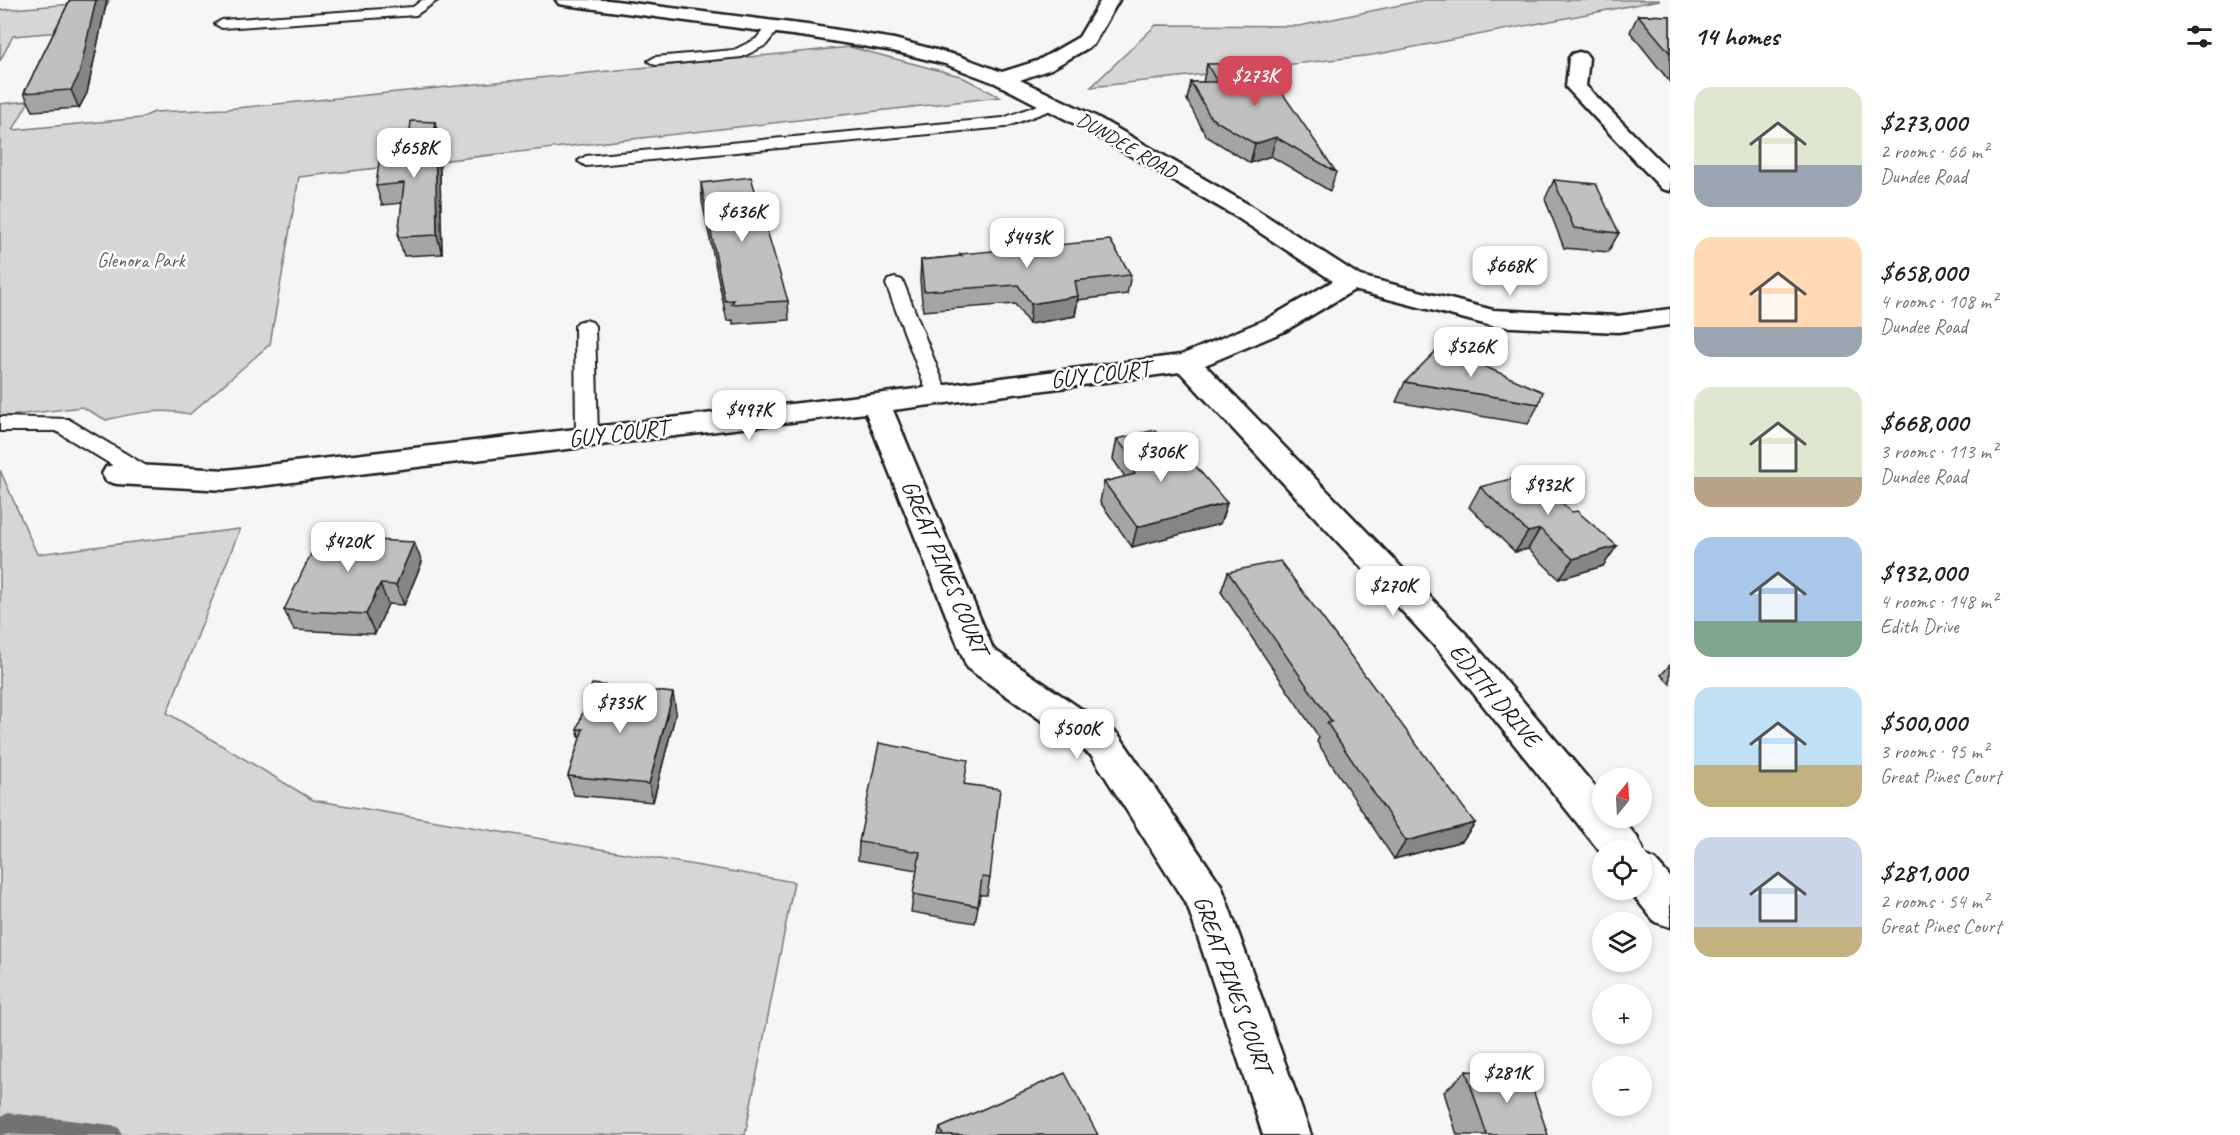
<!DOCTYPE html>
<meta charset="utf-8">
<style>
body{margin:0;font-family:Caveat,sans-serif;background:#f6f6f6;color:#202124;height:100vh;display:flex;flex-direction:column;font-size:22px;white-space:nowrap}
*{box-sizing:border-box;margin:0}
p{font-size:20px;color:#757577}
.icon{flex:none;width:33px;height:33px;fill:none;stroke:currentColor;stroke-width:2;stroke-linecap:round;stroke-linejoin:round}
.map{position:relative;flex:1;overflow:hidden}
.sheet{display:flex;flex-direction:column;background:#fff;width:570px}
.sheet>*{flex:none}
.needle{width:39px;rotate:18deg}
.buttons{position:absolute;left:1592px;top:768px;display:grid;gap:12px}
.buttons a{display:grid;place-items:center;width:60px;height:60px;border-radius:50%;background:#fff;box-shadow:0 3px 9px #0003;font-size:30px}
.price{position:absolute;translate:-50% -51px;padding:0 14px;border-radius:12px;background:#fff;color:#222;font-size:20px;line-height:39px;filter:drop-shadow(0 2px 3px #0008)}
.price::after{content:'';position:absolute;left:50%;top:36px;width:18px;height:14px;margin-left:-9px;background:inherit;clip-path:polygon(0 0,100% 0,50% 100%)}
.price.selected{background:#d1495b;color:#fff}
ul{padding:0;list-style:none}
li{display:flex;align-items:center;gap:18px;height:150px;padding:0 24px}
li span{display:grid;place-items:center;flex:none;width:168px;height:120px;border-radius:18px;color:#555}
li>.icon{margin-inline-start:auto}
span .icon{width:72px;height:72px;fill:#fffc;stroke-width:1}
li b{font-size:26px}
h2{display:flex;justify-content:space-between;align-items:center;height:72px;padding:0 24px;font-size:26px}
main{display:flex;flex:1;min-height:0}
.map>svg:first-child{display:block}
.green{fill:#d6d6d6;stroke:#797979;stroke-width:1.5}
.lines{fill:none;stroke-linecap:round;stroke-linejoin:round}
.stream{fill:#727272;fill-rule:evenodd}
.lane-casing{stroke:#1c1c1c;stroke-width:4}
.street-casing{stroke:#1c1c1c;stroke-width:5}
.lane{fill:#fff;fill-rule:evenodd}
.street{fill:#fff;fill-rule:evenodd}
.wall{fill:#a5a5a5;stroke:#1c1c1c;stroke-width:1.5}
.shaded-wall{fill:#868686;stroke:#1c1c1c;stroke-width:1.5}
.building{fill:#c0c0c0;stroke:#1c1c1c;stroke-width:1.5}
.labels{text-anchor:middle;stroke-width:5;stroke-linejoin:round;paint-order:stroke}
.far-street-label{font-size:20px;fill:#1c1c1c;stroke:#fff}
.far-park-label{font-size:20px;fill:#5d5d5d;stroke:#fff}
.street-label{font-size:24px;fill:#1c1c1c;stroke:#fff}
</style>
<main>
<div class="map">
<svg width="1670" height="1135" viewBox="0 0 1670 1135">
<rect width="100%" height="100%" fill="#f6f6f6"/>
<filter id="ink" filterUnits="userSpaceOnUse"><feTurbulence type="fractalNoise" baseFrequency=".0167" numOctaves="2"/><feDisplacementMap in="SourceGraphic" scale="12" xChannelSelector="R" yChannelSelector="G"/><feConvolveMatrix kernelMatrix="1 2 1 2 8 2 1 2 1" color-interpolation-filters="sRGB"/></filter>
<g filter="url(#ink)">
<!-- green -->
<path class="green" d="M 1424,0 L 1660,0 L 1373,55 L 1091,87 L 1156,25 L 1299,26 Z
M 109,1 L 96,29 L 13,36 L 0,61 L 0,10 Z
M 850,47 L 960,76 L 1000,97 L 299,177 L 270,344 L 190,414 C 161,408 134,413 106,420 L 82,407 L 0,417 L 0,104 L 29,101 L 13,130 L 141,118 L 154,112 L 226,109 Z
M 0,470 L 37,554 L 240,529 L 167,713 L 313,800 L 794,882 L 745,1135 L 0,1135 Z"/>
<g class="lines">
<!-- stream -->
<path class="stream" d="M 9,1113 L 112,1125 L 119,1128 L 122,1135 L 29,1135 L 9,1133 L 0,1135 L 0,1116 Z"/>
<defs>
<path id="lane" d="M 422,0 L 438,0 L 416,15 L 222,28 L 215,24 L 222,20 L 413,7 Z
M 774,22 L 781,26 L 766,45 L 742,57 L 655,65 L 648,61 L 655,57 L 734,50 L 756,39 L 769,23 Z
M 1054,99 L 1059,101 L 1062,104 L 1059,107 L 1005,127 L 586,166 L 578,161 L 586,156 L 1003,118 Z
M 895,278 L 902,280 L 904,284 L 948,395 L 945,400 L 938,402 L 931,400 L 928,395 L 886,284 L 888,280 Z
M 585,320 L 592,322 L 595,326 L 598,437 L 595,442 L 587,444 L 579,442 L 576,437 L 575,326 L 578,322 Z
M 0,417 L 68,419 L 153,470 L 156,475 L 153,480 L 145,483 L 137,480 L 56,431 L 0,431 Z"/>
<path id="street" d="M 556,0 L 608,0 L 807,25 L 894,39 L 959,56 L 1002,72 L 1037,61 L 1079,37 L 1101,0 L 1119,0 L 1093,45 L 1051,69 L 1020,80 L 1097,117 L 1251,206 L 1360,276 L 1493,310 L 1618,316 L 1670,309 L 1670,325 L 1618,332 L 1492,326 L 1354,290 L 1285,331 L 1205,365 L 1466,634 L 1602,795 L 1602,818 L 1621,818 L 1637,837 L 1643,850 L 1641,854 L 1655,860 L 1670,877 L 1670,927 L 1655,922 L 1629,890 L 1641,890 L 1641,850 L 1602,850 L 1602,854 L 1442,654 L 1180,372 L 893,410 L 993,649 L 1118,734 L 1221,885 L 1311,1135 L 1263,1135 L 1188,907 L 1092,756 L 967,668 L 866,413 L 226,490 L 117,484 L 106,481 L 102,474 L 106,467 L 117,464 L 226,470 L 876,394 L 1181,355 L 1267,319 L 1333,281 L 1235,216 L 1081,127 L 995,83 L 945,64 L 893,51 L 807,37 L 565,5 L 559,4 Z
M 1579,52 L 1586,54 L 1589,58 L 1586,86 L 1670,171 L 1670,191 L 1662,189 L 1566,87 L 1569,58 L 1572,54 Z"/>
</defs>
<!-- lane casing -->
<use href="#lane" class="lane-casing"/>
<!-- street casing -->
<use href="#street" class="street-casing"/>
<!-- lane -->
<use href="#lane" class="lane"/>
<!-- street -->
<use href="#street" class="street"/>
</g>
<!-- wall -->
<path class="wall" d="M 70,0 L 107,0 L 87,93 L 79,108 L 33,111 L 24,93 Z
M 1638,15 L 1670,16 L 1670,82 L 1630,32 Z
M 1207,64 L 1336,172 L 1330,191 L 1271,156 L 1250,163 L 1206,136 L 1187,100 L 1191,82 L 1203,82 Z
M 435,122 L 439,140 L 442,254 L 404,256 L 398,237 L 402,203 L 382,205 L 376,186 L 409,143 Z
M 1554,180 L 1619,233 L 1608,252 L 1564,248 L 1545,199 Z
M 701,183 L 788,301 L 789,320 L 733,324 L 733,320 L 727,321 L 702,201 Z
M 960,254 L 1131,275 L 1127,294 L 1078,300 L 1075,316 L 1029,324 L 1015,304 L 923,311 L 920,280 L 921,260 L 960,256 Z
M 1405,382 L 1539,404 L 1528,424 L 1396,402 Z
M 1117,439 L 1178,458 L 1227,503 L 1220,524 L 1132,547 L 1100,502 L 1104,482 L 1124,477 L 1124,475 L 1113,459 Z
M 1480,487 L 1603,566 L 1559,579 L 1528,549 L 1515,552 L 1469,507 Z
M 374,534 L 376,540 L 422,562 L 404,605 L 388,604 L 375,634 L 294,630 L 284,610 Z
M 1228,572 L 1475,823 L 1462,841 L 1394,859 L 1317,742 L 1319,737 L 1221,592 Z
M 1670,665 L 1670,684 L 1661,675 Z
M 676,712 L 653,802 L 574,795 L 568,776 L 580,739 L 577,729 Z
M 964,784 L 990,878 L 987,895 L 980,895 L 975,923 L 911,912 L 917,870 L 858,860 L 859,842 Z
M 1466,1071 L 1548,1135 L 1457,1135 L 1444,1092 Z
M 940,1128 L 1098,1135 L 938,1135 Z"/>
<!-- shaded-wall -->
<path class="shaded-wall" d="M 96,0 L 107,0 L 87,93 L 79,108 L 71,90 Z
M 435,122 L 439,140 L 442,254 L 437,235 Z
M 1276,137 L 1271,156 L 1250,163 L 1255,144 Z
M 1078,296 L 1075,316 L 1029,324 L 1031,304 Z
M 1227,503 L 1220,524 L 1132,547 L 1137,527 Z
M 1540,529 L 1528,549 L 1515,552 L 1528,532 Z
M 414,542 L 422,562 L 404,605 L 396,585 Z
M 1617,546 L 1603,566 L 1559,579 L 1573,559 Z
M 380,584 L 388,604 L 375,634 L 366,614 Z
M 673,693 L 676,712 L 653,802 L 649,784 Z
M 1475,823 L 1462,841 L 1394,859 L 1406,841 Z"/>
<!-- building -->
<path class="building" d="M 70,0 L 96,0 L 79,75 L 71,90 L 24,93 Z
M 1638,15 L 1670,16 L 1670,53 Z
M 1262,63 L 1336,172 L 1276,137 L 1255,144 L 1211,118 L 1191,82 L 1217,82 L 1207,64 Z
M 411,121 L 435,122 L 437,235 L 398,237 L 404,183 L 376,186 L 381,146 L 409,143 Z
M 751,177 L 788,301 L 731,304 L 734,300 L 725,301 L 701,183 Z
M 1554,180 L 1596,184 L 1619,233 L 1574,228 Z
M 1110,240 L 1131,275 L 1075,281 L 1078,296 L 1031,304 L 1018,285 L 924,291 L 921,260 L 962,256 L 960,254 Z
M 1440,347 L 1543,392 L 1539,404 L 1405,382 Z
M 1155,430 L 1178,458 L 1187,456 L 1227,503 L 1137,527 L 1104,482 L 1135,474 L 1127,463 L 1134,461 L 1117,439 Z
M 1530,474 L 1572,512 L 1577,511 L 1617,546 L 1573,559 L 1540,529 L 1528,532 L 1480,487 Z
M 322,531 L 374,534 L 372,540 L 414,542 L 396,585 L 380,584 L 366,614 L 284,610 Z
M 1280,561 L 1475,823 L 1406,841 L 1327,723 L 1332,722 L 1228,572 Z
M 592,684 L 673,693 L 649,784 L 568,776 L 583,729 L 577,729 Z
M 879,743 L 968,760 L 964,784 L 1000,789 L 990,878 L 982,877 L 978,906 L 913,894 L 920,852 L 859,842 Z
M 1466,1071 L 1528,1075 L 1548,1135 L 1487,1135 Z
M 1065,1073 L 1098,1135 L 943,1135 L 940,1128 Z"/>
</g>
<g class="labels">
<!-- far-street labels -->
<g class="far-street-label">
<text transform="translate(1127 145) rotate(30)" y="7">DUNDEE ROAD</text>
</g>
<!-- far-park labels -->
<g class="far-park-label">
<text x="141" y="267">Glenora Park</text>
</g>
<!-- street labels -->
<g class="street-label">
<text transform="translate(1100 374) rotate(-7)" y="8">GUY COURT</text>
<text transform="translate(618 433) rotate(-7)" y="8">GUY COURT</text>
<text transform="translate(945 567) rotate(67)" y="8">GREAT PINES COURT</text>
<text transform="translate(1495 695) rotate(50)" y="8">EDITH DRIVE</text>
<text transform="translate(1233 984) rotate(70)" y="8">GREAT PINES COURT</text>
</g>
</g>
</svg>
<div class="buttons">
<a><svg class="needle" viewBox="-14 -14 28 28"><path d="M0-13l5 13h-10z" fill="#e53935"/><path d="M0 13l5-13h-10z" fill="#757577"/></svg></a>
<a><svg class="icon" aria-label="locate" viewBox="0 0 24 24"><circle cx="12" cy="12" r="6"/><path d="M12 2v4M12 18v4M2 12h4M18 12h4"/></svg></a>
<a><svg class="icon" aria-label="layers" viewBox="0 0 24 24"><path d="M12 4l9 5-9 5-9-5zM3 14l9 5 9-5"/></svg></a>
<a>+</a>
<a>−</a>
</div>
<b class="price selected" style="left:1255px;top:107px">$273K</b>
<b class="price" style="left:414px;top:179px">$658K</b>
<b class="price" style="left:742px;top:243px">$636K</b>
<b class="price" style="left:1027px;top:269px">$443K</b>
<b class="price" style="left:1510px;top:297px">$668K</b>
<b class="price" style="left:1471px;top:378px">$526K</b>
<b class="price" style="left:749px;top:441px">$497K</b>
<b class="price" style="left:1161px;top:483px">$306K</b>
<b class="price" style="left:1548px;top:516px">$932K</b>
<b class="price" style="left:348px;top:573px">$420K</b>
<b class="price" style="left:1393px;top:617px">$270K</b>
<b class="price" style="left:620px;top:734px">$735K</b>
<b class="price" style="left:1077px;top:760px">$500K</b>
<b class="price" style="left:1507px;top:1104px">$281K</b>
</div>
<section class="sheet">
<h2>14 homes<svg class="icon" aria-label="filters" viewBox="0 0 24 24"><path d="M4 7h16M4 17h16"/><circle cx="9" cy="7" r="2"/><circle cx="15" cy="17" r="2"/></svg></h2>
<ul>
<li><span style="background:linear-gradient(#dfe7d0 65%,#9aa5b1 0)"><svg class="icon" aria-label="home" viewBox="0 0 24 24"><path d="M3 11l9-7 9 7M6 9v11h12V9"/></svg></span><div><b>$273,000</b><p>2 rooms · 66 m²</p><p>Dundee Road</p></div></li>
<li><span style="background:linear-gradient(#ffd9b3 75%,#9aa5b1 0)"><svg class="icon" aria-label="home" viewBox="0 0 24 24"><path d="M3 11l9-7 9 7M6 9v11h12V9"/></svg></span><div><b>$658,000</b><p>4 rooms · 108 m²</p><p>Dundee Road</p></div></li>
<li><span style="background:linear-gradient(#dfe7d0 75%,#b9a48a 0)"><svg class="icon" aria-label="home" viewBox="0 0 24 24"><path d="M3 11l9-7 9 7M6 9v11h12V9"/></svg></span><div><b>$668,000</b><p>3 rooms · 113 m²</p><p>Dundee Road</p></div></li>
<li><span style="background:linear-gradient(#a9c7e8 70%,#7fa58c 0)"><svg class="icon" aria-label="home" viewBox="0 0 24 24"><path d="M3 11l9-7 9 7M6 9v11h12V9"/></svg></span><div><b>$932,000</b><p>4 rooms · 148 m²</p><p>Edith Drive</p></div></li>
<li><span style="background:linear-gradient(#bfe0f5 65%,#c2b280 0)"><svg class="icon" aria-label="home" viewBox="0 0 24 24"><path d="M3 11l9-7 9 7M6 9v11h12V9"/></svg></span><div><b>$500,000</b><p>3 rooms · 95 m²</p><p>Great Pines Court</p></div></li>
<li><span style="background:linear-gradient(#c9d6e8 75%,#c2b280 0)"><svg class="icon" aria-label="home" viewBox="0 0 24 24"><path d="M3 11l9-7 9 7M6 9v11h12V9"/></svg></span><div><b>$281,000</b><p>2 rooms · 54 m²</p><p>Great Pines Court</p></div></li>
</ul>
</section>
</main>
